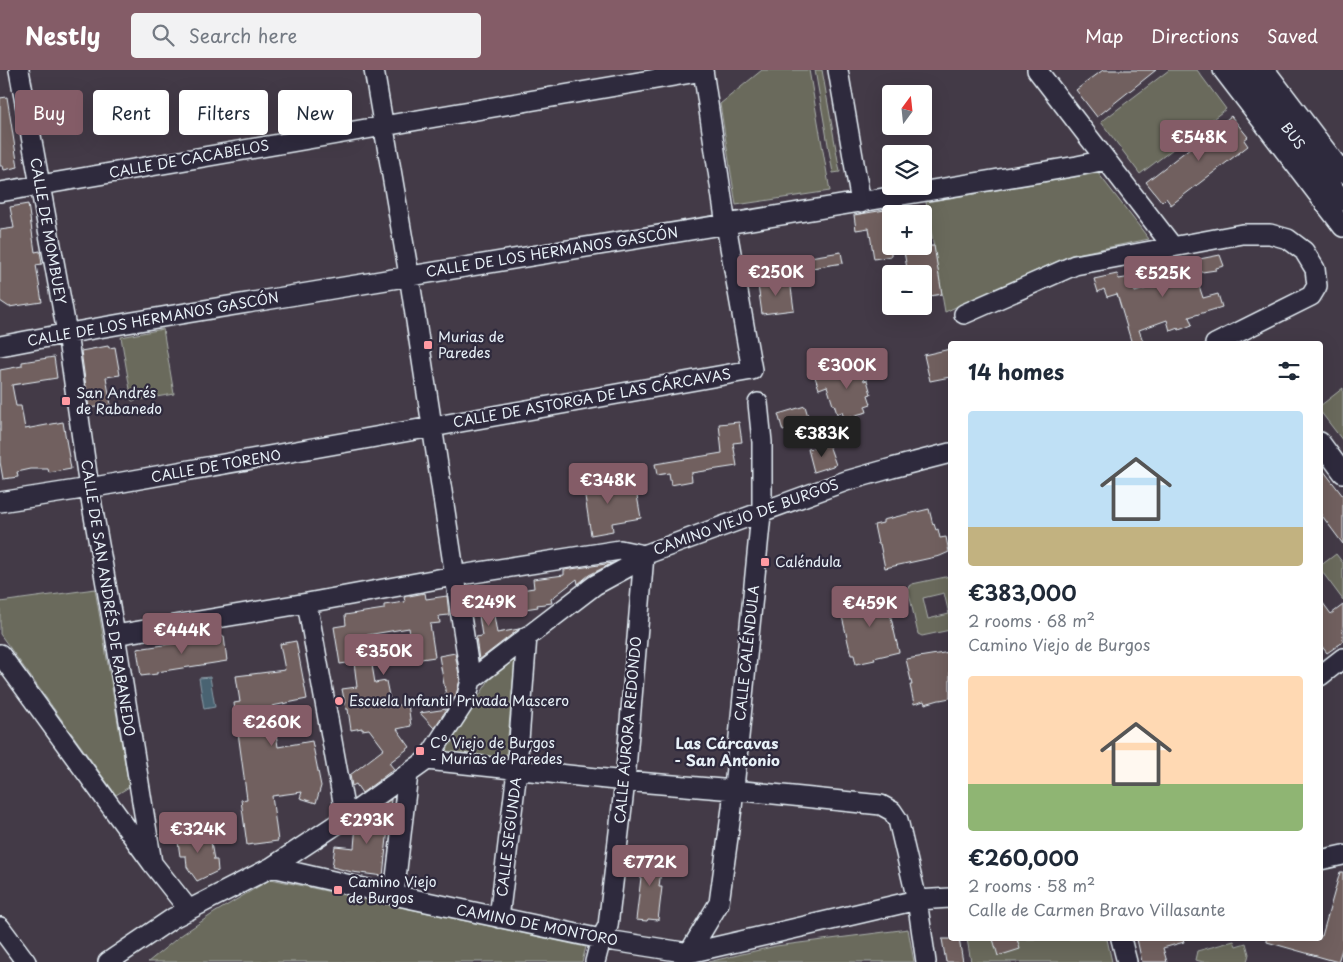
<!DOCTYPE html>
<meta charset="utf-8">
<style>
body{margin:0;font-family:"Playpen Sans",sans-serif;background:#f2f2f3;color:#1f2937;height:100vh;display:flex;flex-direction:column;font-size:19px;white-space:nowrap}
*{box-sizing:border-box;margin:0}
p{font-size:16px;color:#747a83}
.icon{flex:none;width:28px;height:28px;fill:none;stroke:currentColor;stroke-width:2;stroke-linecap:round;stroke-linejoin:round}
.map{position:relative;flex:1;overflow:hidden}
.panel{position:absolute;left:948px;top:271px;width:375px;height:600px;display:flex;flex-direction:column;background:#fff;border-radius:5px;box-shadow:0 5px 20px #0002}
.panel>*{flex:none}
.banner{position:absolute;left:15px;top:20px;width:475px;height:45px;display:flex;gap:10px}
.needle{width:32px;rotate:15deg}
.buttons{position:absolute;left:882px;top:15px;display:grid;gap:10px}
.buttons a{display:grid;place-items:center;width:50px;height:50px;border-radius:5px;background:#fff;box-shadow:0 5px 20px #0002;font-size:25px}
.price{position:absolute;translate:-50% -42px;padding:0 11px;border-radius:5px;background:#845c67;color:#fff;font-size:16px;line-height:32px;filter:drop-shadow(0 1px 2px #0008)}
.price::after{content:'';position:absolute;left:50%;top:30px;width:15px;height:11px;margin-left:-8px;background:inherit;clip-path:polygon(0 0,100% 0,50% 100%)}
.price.active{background:#222;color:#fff}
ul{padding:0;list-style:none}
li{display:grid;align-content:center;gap:10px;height:265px;padding:0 20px}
li span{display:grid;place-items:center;height:155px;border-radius:5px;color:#555}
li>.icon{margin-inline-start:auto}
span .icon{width:90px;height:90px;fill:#fffc;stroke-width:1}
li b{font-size:21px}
h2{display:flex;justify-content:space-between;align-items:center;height:60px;padding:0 20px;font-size:21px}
.tag{padding:0 18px;border-radius:5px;background:#fff;box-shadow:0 5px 20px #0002;font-size:18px;line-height:45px}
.tag.active{background:#845c67;color:#fff}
header{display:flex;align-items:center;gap:30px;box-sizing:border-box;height:70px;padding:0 25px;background:#845c67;color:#fff}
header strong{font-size:24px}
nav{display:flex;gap:28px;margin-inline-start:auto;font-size:18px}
.search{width:350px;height:45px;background:#f2f2f3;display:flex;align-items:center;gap:12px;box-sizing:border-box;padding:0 18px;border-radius:5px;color:#747a83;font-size:19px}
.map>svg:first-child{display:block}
.green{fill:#6a6b5c;stroke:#a9aeaa;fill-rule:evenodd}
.water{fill:#4a6372;stroke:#899ca8}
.building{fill:#71615e;stroke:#e8f1f8}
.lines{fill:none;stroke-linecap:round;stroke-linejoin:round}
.minor-casing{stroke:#e8f1f8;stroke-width:22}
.minor{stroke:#2f2a3d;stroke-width:19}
.poi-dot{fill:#ff9aa2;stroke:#2f2a3d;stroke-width:2}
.labels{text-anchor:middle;stroke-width:4.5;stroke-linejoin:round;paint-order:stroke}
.street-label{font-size:14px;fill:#e8f1f8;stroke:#2f2a3d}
.poi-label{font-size:14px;fill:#e8f1f8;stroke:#2f2a3d;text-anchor:start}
.neighbourhood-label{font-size:15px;font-weight:bold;fill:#e8f1f8;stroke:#2f2a3d}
</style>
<header>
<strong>Nestly</strong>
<div class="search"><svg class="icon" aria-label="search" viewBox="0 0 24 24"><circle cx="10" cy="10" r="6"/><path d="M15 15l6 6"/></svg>Search here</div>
<nav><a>Map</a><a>Directions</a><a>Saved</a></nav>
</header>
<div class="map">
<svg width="1343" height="892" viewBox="0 0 1343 892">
<rect width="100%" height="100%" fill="#433a47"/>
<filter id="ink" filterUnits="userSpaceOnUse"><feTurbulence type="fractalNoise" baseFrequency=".02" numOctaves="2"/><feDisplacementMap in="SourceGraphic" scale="10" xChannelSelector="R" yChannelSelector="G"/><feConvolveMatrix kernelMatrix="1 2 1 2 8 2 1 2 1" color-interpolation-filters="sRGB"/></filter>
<g filter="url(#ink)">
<!-- green -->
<path class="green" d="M 762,0 L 809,0 L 830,121 L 736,135 L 720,34 Z
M 815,0 L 822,0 L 840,102 L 833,103 Z
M 1169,0 L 1197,0 L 1226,39 L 1140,104 L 1101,52 Z
M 1098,103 L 1149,169 L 1071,185 L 945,242 L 926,132 Z
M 163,259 L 174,324 L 132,331 L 121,267 Z
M 1343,318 L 1343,371 L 1320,341 L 1320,336 Z
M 1336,484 L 1343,493 L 1343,530 L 1320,499 L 1320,496 Z
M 950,506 L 950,560 L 922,566 L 918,564 L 908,519 L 909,516 L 912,514 ZM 944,523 L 949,544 L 928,549 L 923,528 Z
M 95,519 L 129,717 L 116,725 L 0,564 L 0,532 Z
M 511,591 L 515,592 L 506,688 L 446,683 L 445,681 L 489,610 Z
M 271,809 L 586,877 L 582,892 L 148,892 L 180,866 L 214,843 Z
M 908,859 L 914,892 L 708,892 L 776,876 Z
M 967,869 L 1107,869 L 1112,892 L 971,892 Z
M 1234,871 L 1236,876 L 1246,873 L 1249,884 L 1247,892 L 1203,892 L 1195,890 L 1197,881 Z"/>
<!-- water -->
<path class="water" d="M 210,607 L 215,637 L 204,639 L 199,608 Z"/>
<!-- building -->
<path class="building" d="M 1103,0 L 1156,0 L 1097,47 L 1076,20 Z
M 7,27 L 18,97 L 4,100 L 3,96 L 0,96 L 0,28 Z
M 1231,46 L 1248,67 L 1244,70 L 1248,76 L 1171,135 L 1166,128 L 1162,132 L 1146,112 Z
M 28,134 L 35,182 L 40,181 L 42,194 L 36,195 L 42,232 L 9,237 L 0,231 L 0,160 L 14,158 L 10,137 Z
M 891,139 L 891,186 L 874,189 L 869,158 L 856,160 L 854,145 Z
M 903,176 L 934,176 L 942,224 L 924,227 L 924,204 L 908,204 Z
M 841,182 L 843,193 L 812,198 L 810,187 Z
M 1220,185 L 1224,196 L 1216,198 L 1216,200 L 1195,203 L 1203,228 L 1218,224 L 1222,237 L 1189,247 L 1192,255 L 1179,260 L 1178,258 L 1170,261 L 1167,250 L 1139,260 L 1144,274 L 1132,274 L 1117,224 L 1107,227 L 1104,219 L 1098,222 L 1094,209 L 1117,204 L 1119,209 L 1131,207 L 1135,222 L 1164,213 L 1164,211 L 1177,207 L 1174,194 Z
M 790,210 L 794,240 L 762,244 L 758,215 Z
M 108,276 L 109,278 L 115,277 L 120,305 L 106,307 L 111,335 L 89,338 L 81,281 Z
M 950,279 L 950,307 L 930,311 L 924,285 Z
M 54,287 L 57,308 L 12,315 L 16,336 L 21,336 L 25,359 L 63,352 L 71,399 L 49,403 L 48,399 L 31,399 L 17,402 L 18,407 L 3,409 L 0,392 L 0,300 L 22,296 L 22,292 Z
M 858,293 L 864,311 L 867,310 L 871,324 L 868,325 L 871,334 L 865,336 L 867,342 L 844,348 L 842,342 L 837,344 L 834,334 L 833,335 L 827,316 L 819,319 L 815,307 Z
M 805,336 L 810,353 L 783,361 L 778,344 Z
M 739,352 L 742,372 L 733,373 L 737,396 L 691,403 L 692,411 L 671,415 L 669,403 L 657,405 L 655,394 L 722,383 L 719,354 Z
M 829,375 L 836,395 L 814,402 L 808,379 Z
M 1320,396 L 1343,426 L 1343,474 L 1320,443 Z
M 604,403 L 608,425 L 636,420 L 641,448 L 612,453 L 613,461 L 591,465 L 582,407 Z
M 929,439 L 933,455 L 934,454 L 936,460 L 938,459 L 940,468 L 946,467 L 949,482 L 940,486 L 885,498 L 880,474 L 878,474 L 874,455 L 883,453 L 883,450 Z
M 613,493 L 589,505 L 578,514 L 577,509 L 551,529 L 552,533 L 537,535 L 538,537 L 525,539 L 521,520 L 534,518 L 533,509 L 564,505 L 564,500 Z
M 883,518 L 887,536 L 888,535 L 899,582 L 874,588 L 875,590 L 856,594 L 854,585 L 851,585 L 840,538 L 855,535 L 855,533 L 861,532 L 860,530 L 869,527 L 867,522 Z
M 490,522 L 497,563 L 519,559 L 479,590 L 476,567 L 482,566 L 476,524 Z
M 425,523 L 426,529 L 447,526 L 449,545 L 439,546 L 440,553 L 430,554 L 435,587 L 414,590 L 409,558 L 367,565 L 375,613 L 386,611 L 391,636 L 408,634 L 411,656 L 397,659 L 410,677 L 389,693 L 394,699 L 362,723 L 356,714 L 352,716 L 350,705 L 384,679 L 369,659 L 362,660 L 362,658 L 351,660 L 348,639 L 346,639 L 342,619 L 357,617 L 354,592 L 340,594 L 334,557 L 346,555 L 345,545 L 384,539 L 384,535 L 405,532 L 404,527 Z
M 1320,529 L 1331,544 L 1343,535 L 1343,572 L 1327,583 L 1320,574 Z
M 224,566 L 227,591 L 157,602 L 157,604 L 141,606 L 137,579 Z
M 296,571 L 307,629 L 272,636 L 278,677 L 312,671 L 321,716 L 316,733 L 300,728 L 302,722 L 272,726 L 278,771 L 247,775 L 241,730 L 247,729 L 234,633 L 240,632 L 236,606 L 285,600 L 280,574 Z
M 950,582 L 950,628 L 940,630 L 939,630 L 925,634 L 924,631 L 914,634 L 910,615 L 912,615 L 906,589 Z
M 455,583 L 460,610 L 456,625 L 448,637 L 439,586 Z
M 447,639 L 434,658 L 420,643 Z
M 391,729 L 383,806 L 352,802 L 332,797 L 335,776 L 354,778 L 356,754 Z
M 209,760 L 214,790 L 217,790 L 218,801 L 197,811 L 187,797 L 186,786 L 180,786 L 177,765 Z
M 644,782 L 663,783 L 659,817 L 662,817 L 658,850 L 648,849 L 647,851 L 636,850 Z
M 1340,802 L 1343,802 L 1343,876 L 1338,892 L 1267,872 L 1267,869 L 1320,869 L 1320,866 L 1322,866 Z
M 942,869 L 959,869 L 963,892 L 946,892 Z
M 993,869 L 1017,869 L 1020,879 L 998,886 Z
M 1137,869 L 1183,869 L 1184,872 L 1163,878 L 1167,892 L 1142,892 Z"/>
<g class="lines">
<defs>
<path id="minor" d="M 19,0 L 67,263 L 89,418 L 115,565 L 152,793
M 838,0 L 861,133
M 1037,0 L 1173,177
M 1223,0 L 1343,157
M 1244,0 L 1343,131
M 1265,0 L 1343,103
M 0,122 L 703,1
M 964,244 L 1075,195 L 1242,164 L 1270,164 L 1288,169 L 1304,181 L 1315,199 L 1317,216 L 1311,226 L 1215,274
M 0,276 C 86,259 173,245 259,231 C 532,184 805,143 1077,96 L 1105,90
M 1320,372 L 1343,403
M 0,432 L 89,418 L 752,300 L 726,155 L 703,0
M 307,533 L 346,748
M 115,565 L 307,533 L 454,506 L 620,480 L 644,485
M 0,584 L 152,793 L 189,840
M 1320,606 L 1343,588
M 471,610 L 595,515 L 628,497 L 644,485 L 846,411 L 892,398 L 950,383
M 427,690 L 625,711 L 734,720 L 881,735 L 892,741 L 898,750 L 917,830 L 926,892
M 1320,790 L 1343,785
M 272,797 L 394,825 L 601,869 L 689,883 L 917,830 L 950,828
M 394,825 L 408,704
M 499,848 L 516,709 L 527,566
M 0,857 L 26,892
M 1121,869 L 1127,892
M 689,883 L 719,833 L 732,738 L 762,434 L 762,372 L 758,333
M 108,892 L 173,848 L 272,797 L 346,748 L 427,690 L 466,630 L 471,610 L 468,592 L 409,205 L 374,0
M 595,892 L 601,869 L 608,856 L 625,711 L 644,485"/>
</defs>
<!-- minor casing -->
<use href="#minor" class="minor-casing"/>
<!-- minor -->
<use href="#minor" class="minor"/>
</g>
</g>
<!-- markers -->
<g class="poi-dot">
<rect x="423" y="270" width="10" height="10" rx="2.5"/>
<rect x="61" y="326" width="10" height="10" rx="2.5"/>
<rect x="760" y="487" width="10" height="10" rx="2.5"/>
<circle cx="339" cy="631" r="5"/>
<rect x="415" y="676" width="10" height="10" rx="2.5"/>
<rect x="333" y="815" width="10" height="10" rx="2.5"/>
</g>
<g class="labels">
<!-- street labels -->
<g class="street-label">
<text transform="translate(1293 66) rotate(53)" y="5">BUS</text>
<text transform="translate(189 89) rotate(-10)" y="5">CALLE DE CACABELOS</text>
<text transform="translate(48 161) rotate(80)" y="5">CALLE DE MOMBUEY</text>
<text transform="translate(552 182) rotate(-9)" y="5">CALLE DE LOS HERMANOS GASCÓN</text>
<text transform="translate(153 249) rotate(-10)" y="5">CALLE DE LOS HERMANOS GASCÓN</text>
<text transform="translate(592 328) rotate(-10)" y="5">CALLE DE ASTORGA DE LAS CÁRCAVAS</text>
<text transform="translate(216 396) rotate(-10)" y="5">CALLE DE TORENO</text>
<text transform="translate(746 447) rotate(-20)" y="5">CAMINO VIEJO DE BURGOS</text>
<text transform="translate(108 528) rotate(81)" y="5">CALLE DE SAN ANDRÉS DE RABANEDO</text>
<text transform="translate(747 583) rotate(-84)" y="5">CALLE CALÉNDULA</text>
<text transform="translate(628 660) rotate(-85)" y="5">CALLE AURORA REDONDO</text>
<text transform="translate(509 767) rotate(-83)" y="5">CALLE SEGUNDA</text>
<text transform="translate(537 855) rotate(11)" y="5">CAMINO DE MONTORO</text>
</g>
<!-- poi labels -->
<g class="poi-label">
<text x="438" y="272">Murias de<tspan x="438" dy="16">Paredes</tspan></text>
<text x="76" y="328">San Andrés<tspan x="76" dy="16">de Rabanedo</tspan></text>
<text x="775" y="497">Caléndula</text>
<text x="349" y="636">Escuela Infantil Privada Mascero</text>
<text x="430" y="678">Cº Viejo de Burgos<tspan x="430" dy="16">- Murias de Paredes</tspan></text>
<text x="348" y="817">Camino Viejo<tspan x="348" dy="16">de Burgos</tspan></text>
</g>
<!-- neighbourhood labels -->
<g class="neighbourhood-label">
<text x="727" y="679">Las Cárcavas<tspan x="727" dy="17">- San Antonio</tspan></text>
</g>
</g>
</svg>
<div class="buttons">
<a><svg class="needle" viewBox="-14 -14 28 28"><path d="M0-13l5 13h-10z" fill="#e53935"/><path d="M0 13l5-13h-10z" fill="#747a83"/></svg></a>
<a><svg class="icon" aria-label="layers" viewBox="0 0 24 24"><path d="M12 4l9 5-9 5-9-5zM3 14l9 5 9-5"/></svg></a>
<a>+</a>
<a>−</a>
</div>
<b class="price" style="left:1199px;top:92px">€548K</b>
<b class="price" style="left:776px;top:227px">€250K</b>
<b class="price" style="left:1163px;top:228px">€525K</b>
<b class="price" style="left:847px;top:320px">€300K</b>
<b class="price active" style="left:822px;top:388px">€383K</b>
<b class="price" style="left:608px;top:435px">€348K</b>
<b class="price" style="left:489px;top:557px">€249K</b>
<b class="price" style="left:870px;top:558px">€459K</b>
<b class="price" style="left:182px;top:585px">€444K</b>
<b class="price" style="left:384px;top:606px">€350K</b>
<b class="price" style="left:272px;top:677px">€260K</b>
<b class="price" style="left:367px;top:775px">€293K</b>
<b class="price" style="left:198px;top:784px">€324K</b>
<b class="price" style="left:650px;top:817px">€772K</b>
<div class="banner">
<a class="tag active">Buy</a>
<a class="tag">Rent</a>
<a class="tag">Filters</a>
<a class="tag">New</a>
</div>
<section class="panel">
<h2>14 homes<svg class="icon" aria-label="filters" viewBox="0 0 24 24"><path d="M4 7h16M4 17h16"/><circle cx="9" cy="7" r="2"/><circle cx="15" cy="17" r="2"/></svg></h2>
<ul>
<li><span style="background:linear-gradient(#bfe0f5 75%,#c2b280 0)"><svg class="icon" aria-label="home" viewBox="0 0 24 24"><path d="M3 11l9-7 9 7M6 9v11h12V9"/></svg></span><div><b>€383,000</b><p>2 rooms · 68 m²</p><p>Camino Viejo de Burgos</p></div></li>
<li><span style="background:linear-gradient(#ffd9b3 70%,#8fb573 0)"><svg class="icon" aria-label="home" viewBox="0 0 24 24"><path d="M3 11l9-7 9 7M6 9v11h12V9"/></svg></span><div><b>€260,000</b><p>2 rooms · 58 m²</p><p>Calle de Carmen Bravo Villasante</p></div></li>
</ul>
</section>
</div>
